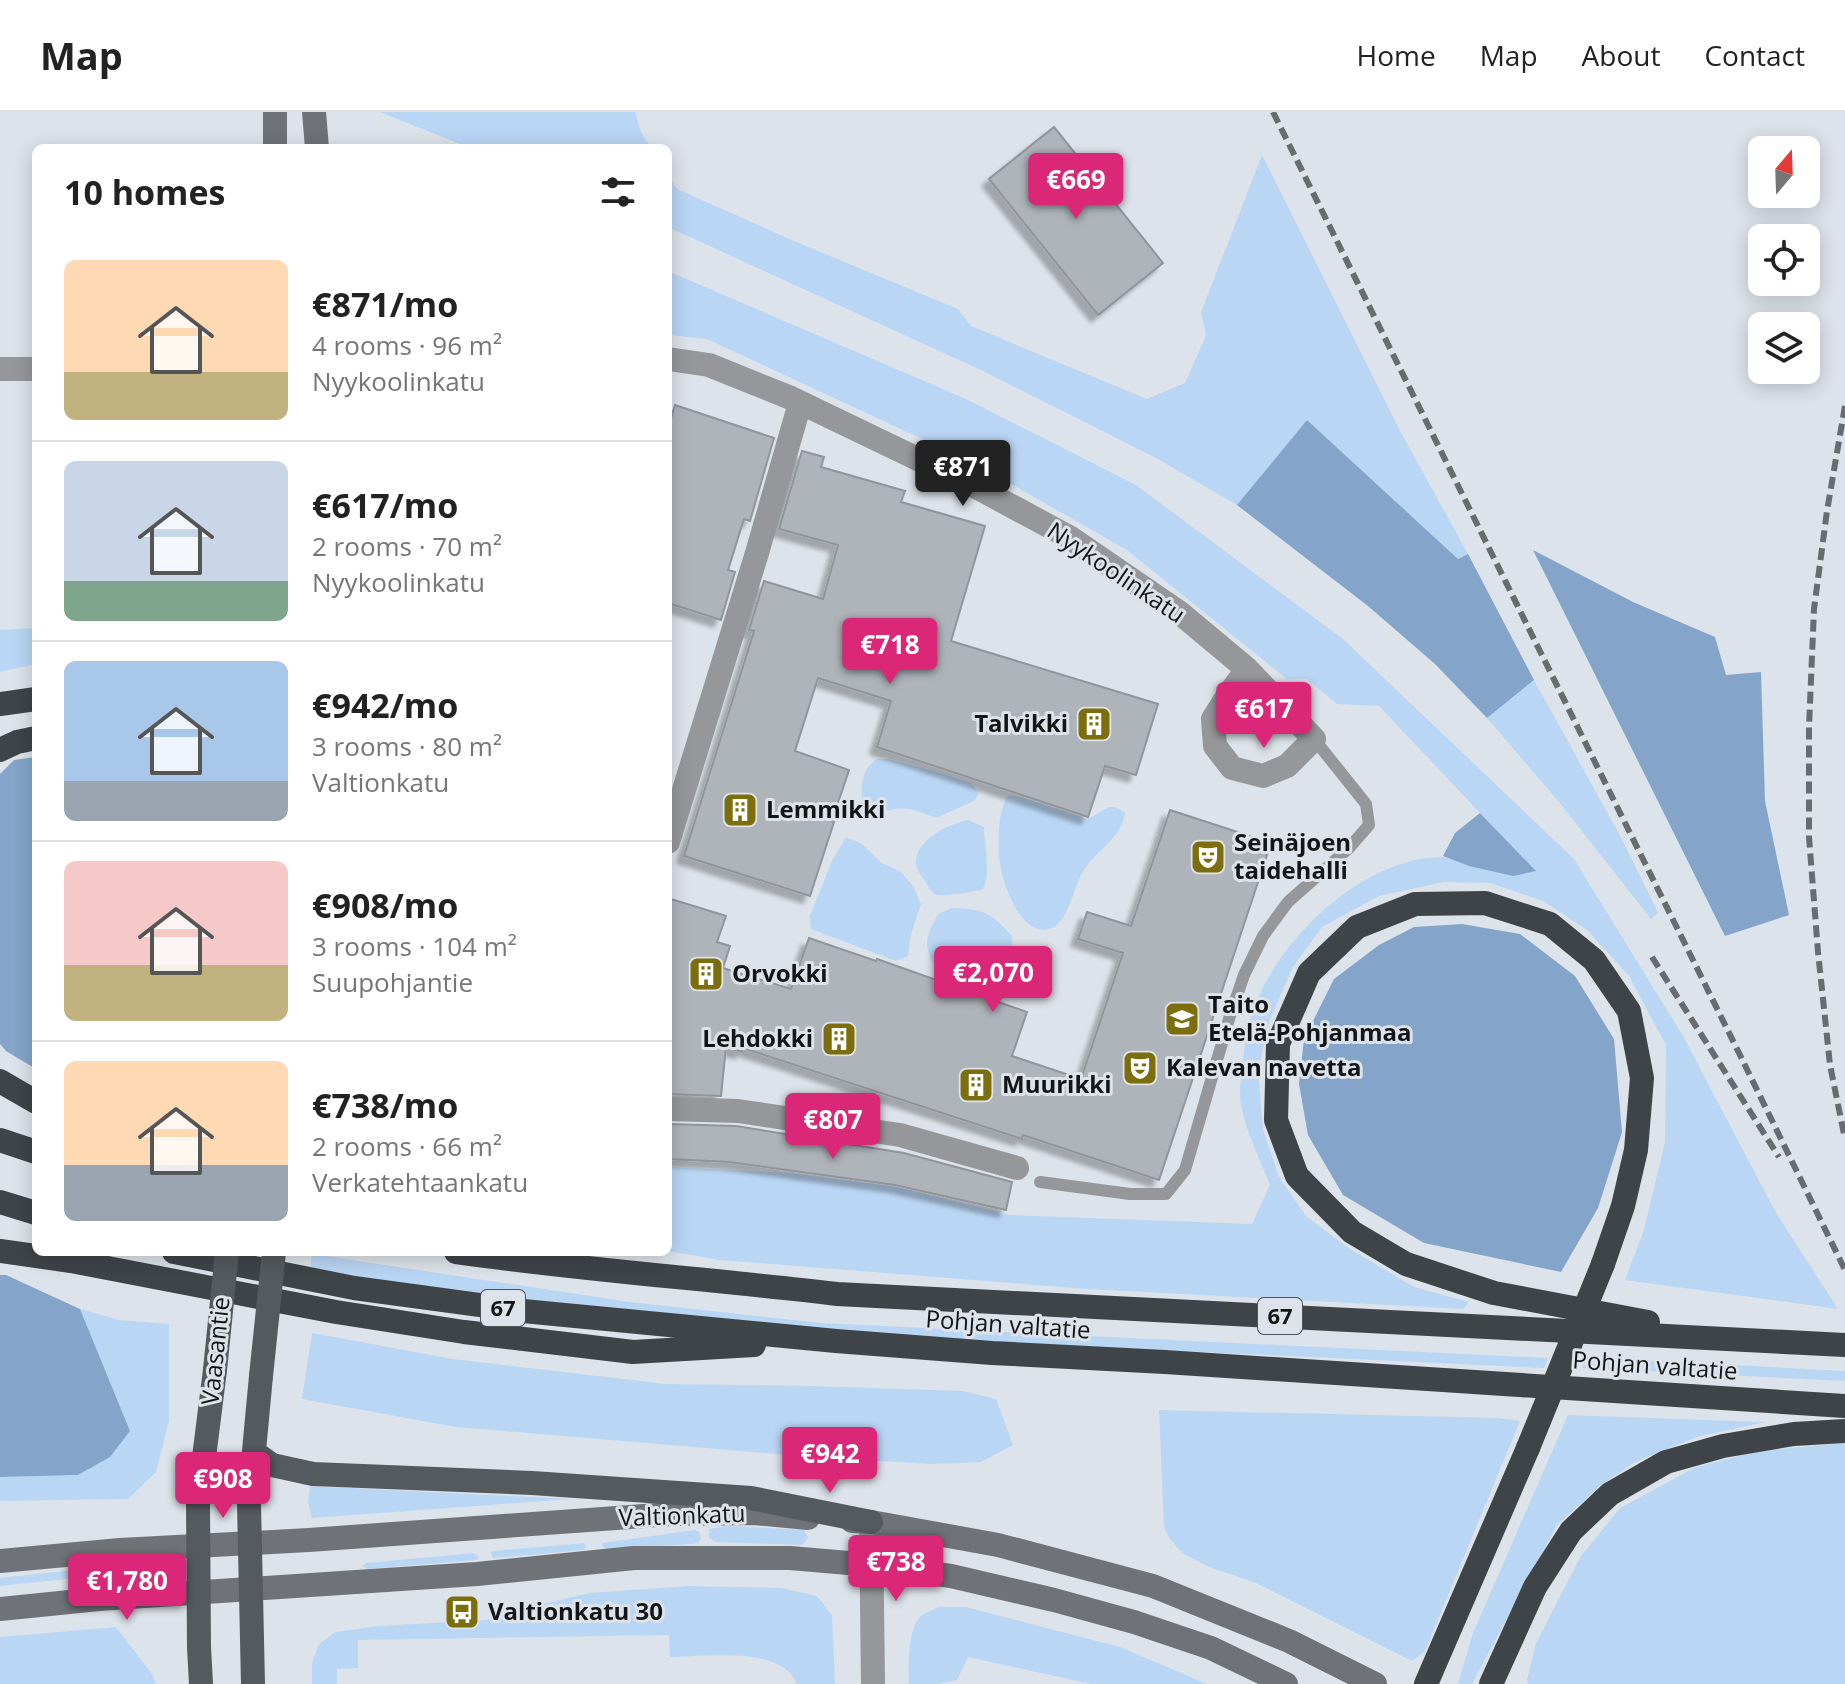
<!DOCTYPE html>
<meta charset="utf-8">
<style>
body{margin:0;font-family:"Open Sans",sans-serif;background:#f2f2f2;color:#222;height:100vh;display:flex;flex-direction:column;font-size:30px;white-space:nowrap}
*{box-sizing:border-box;margin:0}
p{font-size:26px;color:#767676}
.icon{flex:none;width:44px;height:44px;fill:none;stroke:currentColor;stroke-width:2;stroke-linecap:round;stroke-linejoin:round}
.map{position:relative;flex:1;overflow:hidden}
.side{position:absolute;left:32px;top:32px;width:640px;height:1112px;display:flex;flex-direction:column;background:#fff;border-radius:12px;box-shadow:0 4px 20px #0003}
.side>*{flex:none}
.needle{width:52px;rotate:19deg}
.fabs{position:absolute;left:1748px;top:24px;display:grid;gap:16px}
.fabs a{display:grid;place-items:center;width:72px;height:72px;border-radius:12px;background:#fff;box-shadow:0 4px 20px #0003;font-size:40px}
.price{position:absolute;translate:-50% -68px;padding:0 18px;border-radius:8px;background:#db2777;color:#fff;font-size:26px;line-height:52px;filter:drop-shadow(0 2px 4px #0008)}
.price::after{content:'';position:absolute;left:50%;top:48px;width:24px;height:18px;margin-left:-12px;background:inherit;clip-path:polygon(0 0,100% 0,50% 100%)}
.price.selected{background:#222;color:#fff}
ul{padding:0;list-style:none}
li{display:flex;align-items:center;gap:24px;height:200px;padding:0 32px}
li+li{border-top:2px solid #e0e0e0}
li span{display:grid;place-items:center;flex:none;width:224px;height:160px;border-radius:12px;color:#555}
li>.icon{margin-inline-start:auto}
span .icon{width:96px;height:96px;fill:#fffc;stroke-width:1}
li b{font-size:34px}
h2{display:flex;justify-content:space-between;align-items:center;height:96px;padding:0 32px;font-size:34px}
header{display:flex;align-items:center;gap:48px;box-sizing:border-box;height:112px;padding:0 40px;background:#fff;border-bottom:2px solid #e0e0e0}
header strong{font-size:38px}
nav{display:flex;gap:44px;margin-inline-start:auto;font-size:28px}
.map>svg:first-child{display:block}
.green{fill:#bad6f5}
.forest{fill:#84a5c9}
.building{fill:#aeb4ba;stroke:#90959b;stroke-width:2;filter:url(#shadow)}
.lines{fill:none;stroke-linecap:round;stroke-linejoin:round}
.lane{stroke:#95979a;stroke-width:12}
.street{stroke:#95979a;stroke-width:24}
.secondary{stroke:#6f7377;stroke-width:24}
.primary{stroke:#555a5e;stroke-width:24}
.highway{stroke:#3f4449;stroke-width:24}
.rail{stroke:#686b6f;stroke-width:6;stroke-dasharray:12 6;stroke-linecap:butt}
.primary-bridge{stroke:#555a5e;stroke-width:24}
.highway-bridge{stroke:#3f4449;stroke-width:24}
.labels{text-anchor:middle;stroke-width:6;stroke-linejoin:round;paint-order:stroke}
.shield{fill:#dde3ea;stroke:#4f5256;stroke-width:2}
.shield-label{font-size:22px;font-weight:bold;fill:#121416}
.street-label{font-size:24px;fill:#121416;stroke:#dde3ea}
.poi-label{font-size:24px;font-weight:bold;fill:#121416;stroke:#dde3ea;text-anchor:start}
</style>
<header>
<strong>Map</strong>
<nav><a>Home</a><a>Map</a><a>About</a><a>Contact</a></nav>
</header>
<div class="map">
<svg width="1845" height="1572" viewBox="0 0 1845 1572">
<defs>
<filter id="shadow"><feDropShadow dx="-7" dy="7" stdDeviation="2" flood-color="#0004"/></filter>
</defs>
<rect width="100%" height="100%" fill="#dde3ea"/>
<!-- green -->
<path class="green" d="M 380,0 L 635,0 L 641,20 L 651,36 L 470,36 Z
M 1262,43 L 1399,317 L 1468,442 L 1458,447 L 1307,308 L 1237,393 L 1156,346 L 983,259 L 668,115 L 668,63 L 677,77 L 801,132 L 958,197 L 971,214 L 1147,287 L 1185,271 L 1206,224 L 1201,200 Z
M 668,159 L 966,287 L 1136,373 L 1343,527 L 1574,747 L 1683,924 L 1775,1099 L 1838,1197 L 1625,1168 L 1644,1118 L 1665,1030 L 1666,933 L 1629,864 L 1587,818 L 1543,789 L 1490,771 L 1444,770 L 1379,784 L 1322,815 L 1293,855 L 1269,910 L 1258,959 L 1263,1017 L 1279,1065 L 1306,1104 L 1350,1137 L 1414,1175 L 1469,1190 L 1464,1197 L 1087,1177 L 720,1148 L 668,1139 L 668,1055 L 790,1061 L 897,1075 L 1010,1103 L 1252,1112 L 1270,1073 C 1261,1050 1247,1021 1242,998 C 1238,983 1241,965 1243,949 C 1245,931 1247,913 1254,896 C 1280,826 1361,748 1439,745 C 1449,744 1458,751 1468,753 C 1489,758 1514,757 1535,759 L 1379,594 L 1337,592 L 1307,567 L 1287,567 L 1127,438 L 978,353 L 707,227 L 668,223 Z
M 36,516 L 36,552 L 0,560 L 0,518 Z
M 1534,568 L 1623,729 L 1658,801 L 1651,807 L 1559,690 L 1487,606 Z
M 877,647 L 888,647 L 940,661 L 971,671 L 979,681 L 974,689 L 936,706 C 913,697 902,692 879,702 L 863,694 C 860,676 861,657 877,647 Z
M 1008,683 L 1021,685 L 1087,707 C 1104,701 1108,687 1125,701 C 1122,724 1099,737 1086,755 C 1074,771 1070,805 1055,814 C 1022,834 1000,766 999,744 C 998,724 998,700 1008,683 Z
M 968,708 L 984,715 C 984,734 992,763 982,778 C 970,780 950,784 938,783 C 931,782 929,776 926,770 C 921,764 915,756 916,748 C 918,726 950,712 968,708 Z
M 846,725 L 862,732 L 882,751 L 901,760 L 913,774 L 921,792 L 911,822 L 908,844 L 896,849 L 811,817 L 810,804 L 832,749 Z
M 952,796 C 985,797 990,800 1012,824 C 1012,865 989,875 954,862 C 947,860 936,856 932,850 C 930,847 927,835 927,831 C 927,821 934,811 938,802 Z
M 312,1142 L 630,1190 L 821,1211 L 1548,1246 L 1544,1256 L 971,1229 L 480,1187 L 310,1158 Z
M 80,1197 L 119,1208 L 169,1212 L 169,1308 L 156,1360 L 128,1387 L 0,1389 L 0,1365 L 78,1363 L 130,1319 Z
M 312,1221 L 453,1247 L 666,1272 L 813,1274 L 963,1279 L 996,1287 L 1013,1333 L 981,1350 L 930,1352 L 801,1344 L 456,1315 L 302,1287 Z
M 1586,1245 L 1845,1259 L 1845,1269 L 1582,1256 Z
M 1159,1298 L 1499,1306 L 1520,1309 L 1425,1539 L 1412,1549 L 1256,1471 L 1207,1454 L 1182,1441 L 1170,1427 L 1164,1415 Z
M 1568,1303 L 1765,1310 L 1697,1325 L 1635,1350 L 1601,1373 L 1557,1413 L 1472,1572 L 1458,1572 L 1473,1521 Z
M 1845,1331 L 1845,1572 L 1528,1572 L 1527,1568 L 1536,1531 L 1581,1444 L 1620,1396 L 1696,1355 L 1760,1339 Z
M 310,1374 L 572,1387 L 312,1406 L 308,1391 Z
M 727,1414 L 804,1418 L 808,1426 L 802,1433 L 716,1430 L 709,1426 L 709,1417 Z
M 695,1418 L 699,1420 L 701,1425 L 699,1430 L 693,1432 L 608,1437 L 603,1435 L 602,1431 Z
M 584,1431 L 586,1434 L 584,1438 L 493,1446 L 491,1441 L 493,1439 Z
M 474,1441 L 479,1445 L 477,1448 L 367,1457 L 363,1454 L 366,1451 Z
M 74,1458 L 79,1463 L 76,1466 L 0,1474 L 0,1466 Z
M 688,1474 L 782,1476 L 817,1484 L 832,1503 L 835,1572 L 797,1572 C 782,1533 704,1545 670,1545 L 669,1523 L 358,1528 L 358,1556 L 337,1557 L 337,1572 L 312,1572 L 312,1551 L 319,1532 L 335,1520 L 379,1514 L 486,1508 L 522,1497 L 589,1481 Z
M 938,1495 L 966,1495 L 1120,1535 L 1207,1572 L 1091,1572 L 968,1545 L 957,1568 L 937,1572 L 909,1572 C 908,1555 908,1518 920,1505 C 924,1501 933,1498 938,1495 Z
M 116,1515 L 152,1562 L 156,1572 L 0,1572 L 0,1525 Z"/>
<!-- forest -->
<path class="forest" d="M 1307,308 L 1458,447 L 1468,442 L 1534,568 L 1487,606 L 1435,552 L 1368,494 L 1237,393 Z
M 1533,438 L 1633,490 L 1715,525 L 1726,563 L 1761,560 L 1765,689 L 1789,803 L 1725,824 Z
M 36,645 L 36,957 L 6,939 L 0,932 L 0,662 L 14,648 Z
M 1480,701 L 1536,759 L 1513,764 L 1469,754 L 1443,744 L 1455,721 Z
M 1462,812 L 1520,822 L 1575,864 L 1614,927 L 1622,1020 L 1598,1096 L 1561,1160 L 1424,1131 L 1343,1083 L 1308,1023 L 1299,972 L 1304,927 L 1334,867 L 1379,833 L 1414,815 Z
M 0,1163 L 6,1163 L 80,1197 L 130,1319 L 110,1345 L 78,1363 L 0,1365 Z"/>
<!-- building -->
<path class="building" d="M 1054,15 L 1163,151 L 1098,203 L 989,67 Z
M 675,293 L 774,326 L 750,409 L 744,407 L 728,458 L 735,460 L 721,508 L 668,491 L 668,316 Z
M 802,339 L 824,345 L 821,355 L 905,379 L 901,390 L 985,414 L 951,529 L 1158,592 L 1136,663 L 1105,654 L 1088,705 L 877,635 L 891,589 L 818,566 L 795,639 L 849,658 L 832,709 L 834,710 L 810,784 L 684,744 L 754,519 L 749,518 L 764,469 L 823,487 L 838,433 L 779,417 Z
M 1170,698 L 1271,731 L 1159,1068 L 1023,1023 L 1022,1027 L 743,936 L 742,940 L 726,935 L 721,984 L 668,982 L 668,786 L 726,804 L 717,830 L 730,834 L 723,856 L 791,877 L 809,826 L 876,849 L 877,847 L 1027,900 L 1012,944 L 1081,967 L 1123,841 L 1078,827 L 1087,800 L 1131,814 Z
M 668,1012 L 736,1014 L 904,1041 L 1012,1070 L 1006,1098 L 895,1073 L 729,1050 L 668,1047 Z"/>
<g class="lines">
<!-- lane -->
<path class="lane" d="M 1040,1070 L 1130,1082 L 1166,1082 L 1185,1058 L 1229,907 L 1244,863 L 1263,824 L 1288,790 L 1349,736 L 1369,713 L 1366,692 L 1314,627"/>
<!-- street -->
<path class="street" d="M 668,247 L 709,253 L 791,286 L 978,376 L 1069,425 L 1180,501 L 1247,557 L 1314,627 L 1287,654 L 1263,664 L 1232,656 L 1215,634 L 1213,607 L 1227,585 L 1247,557
M 0,257 L 36,257
M 668,730 L 757,441 L 800,291
M 668,997 L 738,999 L 900,1023 L 1017,1056
M 871,1410 L 873,1572"/>
<!-- secondary -->
<path class="secondary" d="M 275,0 L 275,36
M 314,0 L 317,36
M 852,1409 L 871,1410 L 998,1433 L 1153,1474 L 1289,1529 L 1375,1572
M 0,1449 L 120,1438 L 309,1428 L 672,1402 L 753,1401 L 808,1406
M 0,1497 L 99,1487 L 477,1462 L 634,1446 L 790,1446 L 872,1453 L 951,1464 L 1054,1488 L 1134,1510 L 1211,1536 L 1286,1572"/>
<!-- primary -->
<path class="primary" d="M 254,1340 L 272,1353 L 313,1362 L 532,1371 L 751,1386 L 871,1410
M 201,1572 L 199,1535 L 198,1393 L 215,1258
M 253,1572 L 249,1392 L 261,1264"/>
<!-- highway -->
<path class="highway" d="M 0,592 L 36,587
M 0,638 L 17,630 L 36,626
M 0,969 L 36,990
M 0,1028 L 36,1040
M 0,1090 L 36,1101
M 0,1139 L 71,1149 L 336,1200 L 464,1220 L 633,1240 L 754,1233
M 174,1140 L 354,1176 L 523,1199 L 836,1229 L 992,1241 L 1165,1250 L 1845,1294
M 456,1140 C 583,1158 710,1167 837,1182 L 1845,1233
M 1603,1152 L 1623,1094 L 1636,1038 L 1642,966 L 1629,899 L 1594,848 L 1550,812 L 1485,791 L 1415,792 L 1357,815 L 1309,861 L 1278,932 L 1276,1008 L 1297,1064 L 1352,1120 L 1406,1152 L 1494,1181 L 1648,1210
M 1426,1572 L 1528,1336
M 1491,1572 L 1535,1475 L 1571,1419 L 1610,1382 L 1666,1350 L 1723,1334 L 1794,1322 L 1845,1319"/>
<!-- rail -->
<path class="rail" d="M 1273,0 L 1739,941 L 1845,1158
M 1845,294 L 1827,399 L 1814,497 L 1809,615 L 1809,725 L 1818,840 L 1830,953 L 1845,1027
M 1652,845 L 1779,1045"/>
<!-- primary-bridge -->
<path class="primary-bridge" d="M 215,1258 L 227,1140
M 261,1264 L 274,1140"/>
<!-- highway-bridge -->
<path class="highway-bridge" d="M 1528,1336 L 1603,1152"/>
</g>
<!-- icons -->
<defs>
<symbol id="building-square" viewBox="-11 -11 22 22"><rect x="-9" y="-9" width="18" height="18" rx="4" fill="#7c6e0c" stroke="#dde3ea"/><path d="M-4-6H4V6H1V3H-1V6H-4ZM-2.5-4.3h1.7v1.8h-1.7ZM.8-4.3h1.7v1.8H.8ZM-2.5-1h1.7V.8h-1.7ZM.8-1h1.7V.8H.8Z" fill="#fff"/></symbol>
<symbol id="theatre-square" viewBox="-11 -11 22 22"><rect x="-9" y="-9" width="18" height="18" rx="4" fill="#7c6e0c" stroke="#dde3ea"/><path d="M-5-5.5Q0-4 5-5.5V0Q5 5 0 6Q-5 5-5 0ZM-3.3-2.5H-1v1.5H-3.3ZM1-2.5H3.3v1.5H1ZM-2.8 1Q0 5.5 2.8 1Z" fill="#fff"/></symbol>
<symbol id="school-square" viewBox="-11 -11 22 22"><rect x="-9" y="-9" width="18" height="18" rx="4" fill="#7c6e0c" stroke="#dde3ea"/><path d="M0-5L7-2L0 1L-7-2ZM-4 1L0 2.5L4 1V4Q0 6-4 4Z" fill="#fff"/></symbol>
<symbol id="bus-square" viewBox="-11 -11 22 22"><rect x="-9" y="-9" width="18" height="18" rx="4" fill="#7c6e0c" stroke="#dde3ea"/><path d="M-5-6H5V4H4V6H2V4H-2V6H-4V4H-5ZM-3.5-4V0h7V-4ZM-3.5 1.2v1.5H-2V1.2ZM2 1.2v1.5H3.5V1.2Z" fill="#fff"/></symbol>
</defs>
<g fill-rule="evenodd">
<use href="#building-square" x="1074" y="592" width="40" height="40"/>
<use href="#building-square" x="720" y="678" width="40" height="40"/>
<use href="#theatre-square" x="1188" y="725" width="40" height="40"/>
<use href="#building-square" x="686" y="842" width="40" height="40"/>
<use href="#school-square" x="1162" y="887" width="40" height="40"/>
<use href="#building-square" x="819" y="907" width="40" height="40"/>
<use href="#theatre-square" x="1120" y="936" width="40" height="40"/>
<use href="#building-square" x="956" y="953" width="40" height="40"/>
<use href="#bus-square" x="442" y="1480" width="40" height="40"/>
</g>
<g class="labels">
<!-- shield labels -->
<g class="shield">
<rect x="481" y="1178" width="44" height="36" rx="6"/>
<rect x="1258" y="1186" width="44" height="36" rx="6"/>
</g>
<g class="shield-label">
<text x="503" y="1204">67</text>
<text x="1280" y="1212">67</text>
</g>
<!-- street labels -->
<g class="street-label">
<text transform="translate(1116 461) rotate(34)" y="8">Nyykoolinkatu</text>
<text transform="translate(1008 1213) rotate(4)" y="8">Pohjan valtatie</text>
<text transform="translate(216 1239) rotate(-84)" y="8">Vaasantie</text>
<text transform="translate(1655 1254) rotate(4)" y="8">Pohjan valtatie</text>
<text transform="translate(682 1404) rotate(-2)" y="8">Valtionkatu</text>
</g>
<!-- poi labels -->
<g class="poi-label">
<text x="1068" y="620" text-anchor="end">Talvikki</text>
<text x="766" y="706">Lemmikki</text>
<text x="1234" y="739">Seinäjoen<tspan x="1234" dy="28">taidehalli</tspan></text>
<text x="732" y="870">Orvokki</text>
<text x="1208" y="901">Taito<tspan x="1208" dy="28">Etelä-Pohjanmaa</tspan></text>
<text x="813" y="935" text-anchor="end">Lehdokki</text>
<text x="1166" y="964">Kalevan navetta</text>
<text x="1002" y="981">Muurikki</text>
<text x="488" y="1508">Valtionkatu 30</text>
</g>
</g>
</svg>
<div class="fabs">
<a><svg class="needle" viewBox="-14 -14 28 28"><path d="M0-13l5 13h-10z" fill="#e53935"/><path d="M0 13l5-13h-10z" fill="#767676"/></svg></a>
<a><svg class="icon" aria-label="locate" viewBox="0 0 24 24"><circle cx="12" cy="12" r="6"/><path d="M12 2v4M12 18v4M2 12h4M18 12h4"/></svg></a>
<a><svg class="icon" aria-label="layers" viewBox="0 0 24 24"><path d="M12 4l9 5-9 5-9-5zM3 14l9 5 9-5"/></svg></a>
</div>
<b class="price" style="left:1076px;top:109px">€669</b>
<b class="price selected" style="left:963px;top:396px">€871</b>
<b class="price" style="left:890px;top:574px">€718</b>
<b class="price" style="left:1264px;top:638px">€617</b>
<b class="price" style="left:993px;top:902px">€2,070</b>
<b class="price" style="left:833px;top:1049px">€807</b>
<b class="price" style="left:830px;top:1383px">€942</b>
<b class="price" style="left:223px;top:1408px">€908</b>
<b class="price" style="left:896px;top:1491px">€738</b>
<b class="price" style="left:127px;top:1510px">€1,780</b>
<section class="side">
<h2>10 homes<svg class="icon" aria-label="filters" viewBox="0 0 24 24"><path d="M4 7h16M4 17h16"/><circle cx="9" cy="7" r="2"/><circle cx="15" cy="17" r="2"/></svg></h2>
<ul>
<li><span style="background:linear-gradient(#ffd9b3 70%,#c2b280 0)"><svg class="icon" aria-label="home" viewBox="0 0 24 24"><path d="M3 11l9-7 9 7M6 9v11h12V9"/></svg></span><div><b>€871/mo</b><p>4 rooms · 96 m²</p><p>Nyykoolinkatu</p></div></li>
<li><span style="background:linear-gradient(#c9d6e8 75%,#7fa58c 0)"><svg class="icon" aria-label="home" viewBox="0 0 24 24"><path d="M3 11l9-7 9 7M6 9v11h12V9"/></svg></span><div><b>€617/mo</b><p>2 rooms · 70 m²</p><p>Nyykoolinkatu</p></div></li>
<li><span style="background:linear-gradient(#a9c7e8 75%,#9aa5b1 0)"><svg class="icon" aria-label="home" viewBox="0 0 24 24"><path d="M3 11l9-7 9 7M6 9v11h12V9"/></svg></span><div><b>€942/mo</b><p>3 rooms · 80 m²</p><p>Valtionkatu</p></div></li>
<li><span style="background:linear-gradient(#f6c9c9 65%,#c2b280 0)"><svg class="icon" aria-label="home" viewBox="0 0 24 24"><path d="M3 11l9-7 9 7M6 9v11h12V9"/></svg></span><div><b>€908/mo</b><p>3 rooms · 104 m²</p><p>Suupohjantie</p></div></li>
<li><span style="background:linear-gradient(#ffd9b3 65%,#9aa5b1 0)"><svg class="icon" aria-label="home" viewBox="0 0 24 24"><path d="M3 11l9-7 9 7M6 9v11h12V9"/></svg></span><div><b>€738/mo</b><p>2 rooms · 66 m²</p><p>Verkatehtaankatu</p></div></li>
</ul>
</section>
</div>
